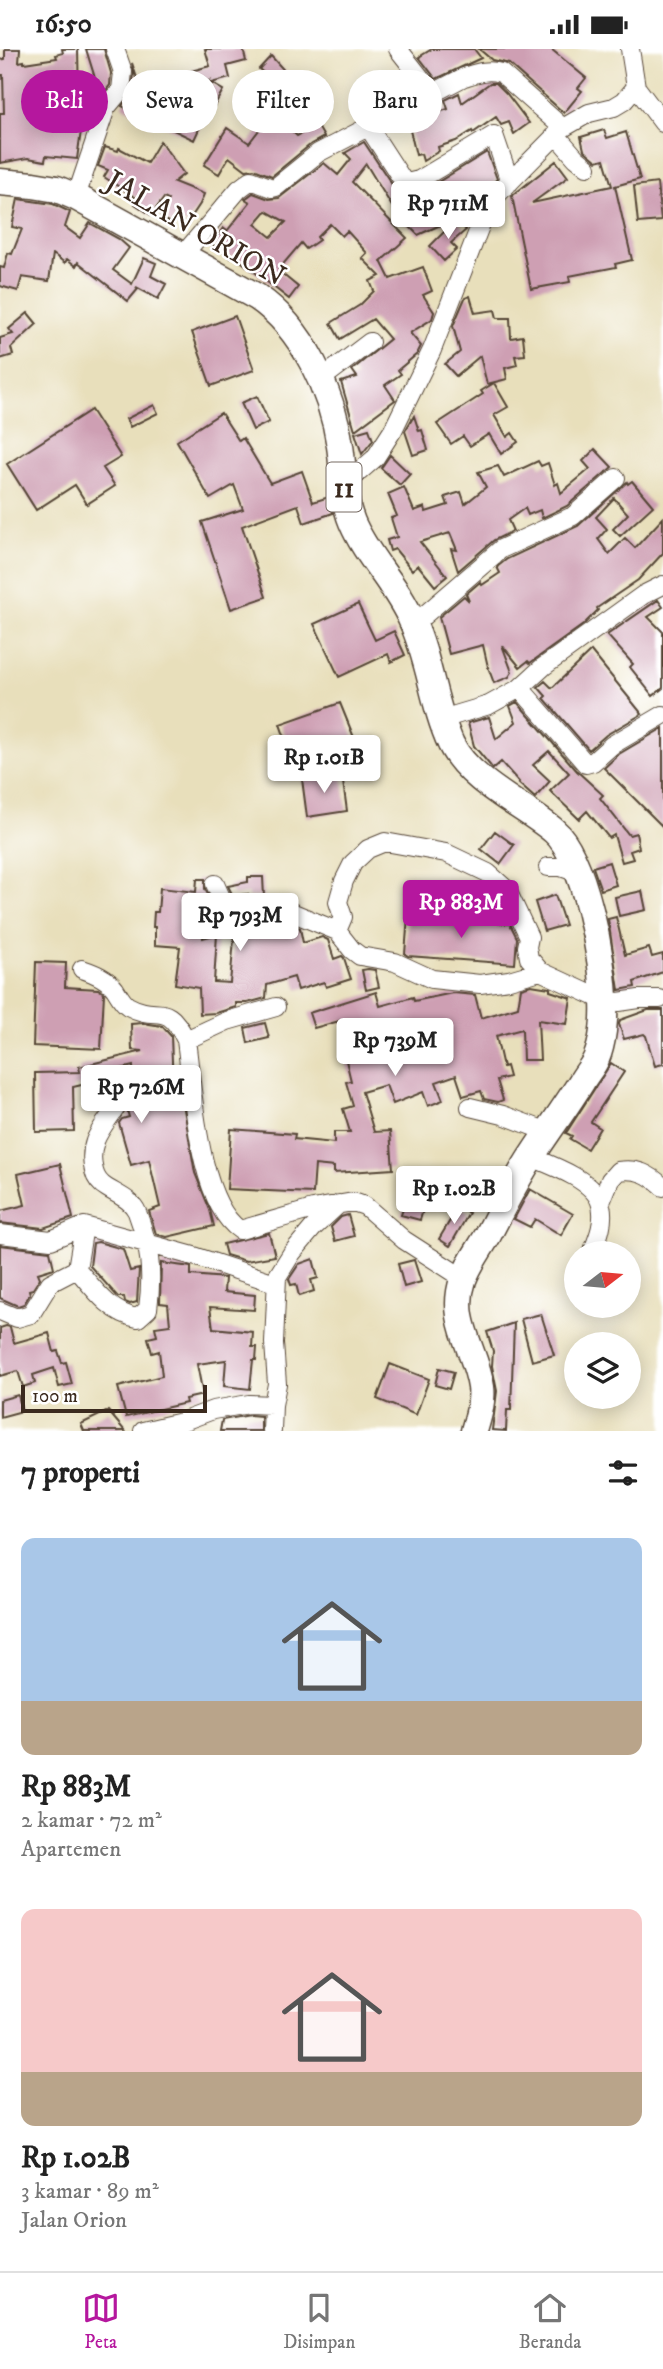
<!DOCTYPE html>
<html lang="id">
<meta charset="utf-8">
<style>
body{margin:0;font-family:"IM FELL DW Pica",serif;background:#f6f6f6;color:#222;height:100vh;display:flex;flex-direction:column;font-size:26px;white-space:nowrap}
*{box-sizing:border-box;margin:0}
p{font-size:23px;color:#767676}
.icon{flex:none;width:38px;height:38px;fill:none;stroke:currentColor;stroke-width:2;stroke-linecap:round;stroke-linejoin:round}
.map{position:relative;height:1382px;overflow:hidden}
.drawer{display:flex;flex-direction:column;background:#fff;flex:1}
.drawer>*{flex:none}
.top-card{position:absolute;left:21px;top:21px;width:621px;height:63px;display:flex;gap:14px}
.needle{width:46px;rotate:74deg}
.controls{position:absolute;left:564px;top:1192px;display:grid;gap:14px}
.controls a{display:grid;place-items:center;width:77px;height:77px;border-radius:50%;background:#fff;box-shadow:0 4px 18px #0003;font-size:35px}
.scale{position:absolute;left:21px;bottom:18px;width:186px;box-sizing:border-box;padding-left:7px;border:4px solid #3b2a1e;border-top:0;font-size:19px;line-height:24px;white-space:nowrap;color:#3b2a1e;-webkit-text-stroke:5px #fff;paint-order:stroke}
.price{position:absolute;translate:-50% -60px;padding:0 16px;border-radius:7px;background:#fff;color:#222;font-size:23px;line-height:46px;filter:drop-shadow(0 2px 4px #0008)}
.price::after{content:'';position:absolute;left:50%;top:42px;width:21px;height:16px;margin-left:-10px;background:inherit;clip-path:polygon(0 0,100% 0,50% 100%)}
.price.current{background:#b5179e;color:#fff}
ul{padding:0;list-style:none}
li{display:grid;align-content:center;gap:14px;height:371px;padding:0 21px}
li span{display:grid;place-items:center;height:217px;border-radius:14px;color:#555}
li>.icon{margin-inline-start:auto}
span .icon{width:126px;height:126px;fill:#fffc;stroke-width:1}
li b{font-size:30px}
h2{display:flex;justify-content:space-between;align-items:center;height:84px;padding:0 21px;font-size:30px}
.chip{padding:0 24px;border-radius:32px;background:#fff;box-shadow:0 4px 18px #0003;font-size:24px;line-height:63px}
.chip.current{background:#b5179e;color:#fff}
.status{display:flex;justify-content:space-between;align-items:center;height:49px;padding:0 35px;background:#fff;direction:ltr}
.status svg{height:19px;fill:currentColor}
.tab-bar{display:flex;justify-content:space-around;align-items:center;height:98px;border-top:2px solid #e0e0e0;background:#fff;font-size:19px;color:#767676}
.tab-bar a{display:grid;justify-items:center;gap:4px}
.tab-bar .current{color:#b5179e}
.map>svg:first-child{display:block}
.building{fill:#ce9fb3;fill-rule:evenodd}
.lines{fill:none;stroke-linecap:round;stroke-linejoin:round}
.minor-casing{stroke:#554536;stroke-width:20}
.highway-casing{stroke:#554536;stroke-width:29}
.minor{stroke:#fff;stroke-width:18}
.highway{stroke:#fff;stroke-width:26}
.labels{text-anchor:middle;stroke-width:5;stroke-linejoin:round;paint-order:stroke}
.shield{fill:#fff;stroke:#766a62;stroke-width:2}
.shield-label{font-size:28px;font-weight:bold;fill:#3b2a1e}
.street-label{font-size:30px;fill:#3b2a1e;stroke:#fff}
</style>
<div class="status"><b>16:50</b><svg viewBox="0 0 49 12"><path d="M0 12V9h3v3zM5 12V6h3v6zM10 12V3h3v9zM15 12V0h3v12zM26 1h20v11H26zM47 4h2v5h-2z"/></svg></div>
<div class="map">
<svg width="663" height="1382" viewBox="0 0 663 1382">
<rect width="100%" height="100%" fill="#fff"/>
<filter id="ink" filterUnits="userSpaceOnUse"><feTurbulence type="fractalNoise" baseFrequency=".0143" numOctaves="2"/><feDisplacementMap in="SourceGraphic" scale="14" xChannelSelector="R" yChannelSelector="G"/><feConvolveMatrix kernelMatrix="1 2 1 2 8 2 1 2 1" color-interpolation-filters="sRGB"/></filter>
<filter id="wash" filterUnits="userSpaceOnUse"><feTurbulence type="fractalNoise" baseFrequency=".00686" numOctaves="4" result="noise"/><feDisplacementMap in="SourceGraphic" scale="28" xChannelSelector="R" yChannelSelector="G"/><feGaussianBlur stdDeviation="1.57" result="paint"/><feColorMatrix in="noise" values="0 0 0 0 0 0 0 0 0 0 0 0 0 0 0 0 0 1.4 0 .05"/><feComposite in="paint" operator="in"/></filter>
<g filter="url(#wash)">
<rect width="100%" height="100%" fill="#e8dfbb"/>
<g id="blocks">
<!-- building -->
<path class="building" d="M 5,0 L 20,0 L 19,13 L 24,12 L 24,14 L 57,9 L 56,6 L 63,4 L 62,0 L 78,0 L 79,50 L 97,52 L 86,83 L 81,82 L 77,110 L 46,107 L 45,112 L 28,109 L 0,114 L 0,64 L 4,64 L 3,26 L 0,26 L 0,11 L 5,10 Z
M 86,0 L 104,0 L 111,24 L 110,36 L 104,44 L 100,45 Z
M 205,0 L 243,0 L 246,12 L 227,17 L 230,29 L 211,34 L 223,41 L 208,68 L 204,69 L 194,91 L 163,76 L 172,60 L 188,69 L 209,32 L 167,44 L 164,29 L 210,17 Z
M 432,0 L 474,0 L 481,9 L 436,30 L 419,8 Z
M 479,0 L 551,0 L 586,29 L 578,39 L 582,42 L 564,64 L 509,15 L 492,11 Z
M 271,7 L 290,28 L 247,60 L 240,50 L 268,28 L 259,20 Z
M 132,14 L 142,44 L 152,50 L 149,70 L 122,57 L 132,42 L 134,24 Z
M 389,22 L 392,34 L 402,24 L 415,41 L 413,42 L 409,37 L 406,40 L 402,37 L 376,43 L 372,26 Z
M 490,34 L 496,34 L 507,45 L 529,74 L 514,85 L 509,73 L 501,76 L 496,68 L 473,84 L 472,82 L 456,92 L 438,98 L 439,102 L 423,112 L 421,105 L 416,106 L 408,73 L 448,60 L 445,51 L 459,44 L 462,54 Z
M 294,36 L 301,48 L 294,55 L 298,60 L 284,75 L 297,87 L 317,76 L 324,88 L 311,95 L 272,127 L 254,120 L 246,121 L 229,108 L 219,125 L 204,116 L 227,79 L 249,94 L 262,77 L 260,75 Z
M 604,81 L 607,89 L 626,83 L 640,130 L 615,137 L 632,211 L 615,215 L 616,218 L 569,227 L 570,233 L 531,240 L 512,147 L 556,112 L 568,128 L 532,154 L 612,137 L 604,110 L 597,112 L 584,101 L 581,88 Z
M 160,92 L 184,125 L 174,133 L 204,145 L 200,155 L 186,176 L 176,168 L 172,175 L 161,169 L 168,151 L 164,149 L 151,166 L 135,155 L 138,150 L 104,128 L 108,121 L 98,117 L 105,98 L 118,102 L 119,99 L 147,114 Z
M 364,93 L 393,137 L 404,145 L 425,141 L 487,103 L 497,130 L 480,147 L 447,158 L 456,169 L 418,186 L 396,164 L 366,115 L 352,133 L 407,189 L 381,212 L 390,230 L 423,218 L 432,242 L 423,246 L 434,263 L 432,270 L 410,284 L 421,297 L 417,305 L 398,321 L 401,325 L 385,336 L 395,351 L 355,381 L 341,333 L 357,328 L 352,321 L 390,290 L 373,270 L 340,290 L 331,274 L 360,256 L 374,242 L 370,232 L 380,227 L 362,209 L 367,204 L 347,182 L 342,187 L 330,175 L 317,188 L 319,191 L 306,200 L 301,194 L 279,220 L 283,222 L 281,224 L 298,238 L 289,250 L 233,206 L 231,209 L 212,195 L 223,179 L 227,182 L 250,153 L 245,150 L 253,144 L 269,150 L 279,149 L 324,114 L 338,126 L 351,110 L 345,104 ZM 266,162 L 286,173 L 271,188 L 255,175 Z
M 657,134 L 661,172 L 638,174 L 634,137 Z
M 18,150 L 53,155 L 70,163 L 65,178 L 80,189 L 90,174 L 119,190 L 129,199 L 113,221 L 132,235 L 144,209 L 156,214 L 151,227 L 166,235 L 158,250 L 136,238 L 138,240 L 128,252 L 78,213 L 76,217 L 67,210 L 65,214 L 53,205 L 49,232 L 22,228 L 18,242 L 0,237 L 0,218 L 4,219 L 8,204 L 12,205 L 22,180 L 12,178 Z
M 457,170 L 466,181 L 451,194 L 457,200 L 444,212 L 430,197 Z
M 470,247 L 475,264 L 495,261 L 497,269 L 510,269 L 511,289 L 523,287 L 525,306 L 515,307 L 517,316 L 505,319 L 507,330 L 487,335 L 480,307 L 456,327 L 445,315 L 460,303 L 453,277 L 465,249 Z
M 28,264 L 37,275 L 11,299 L 13,306 L 0,310 L 0,289 L 13,285 L 9,280 Z
M 235,267 L 254,321 L 211,337 L 192,283 Z
M 494,334 L 508,358 L 494,366 L 507,388 L 512,384 L 518,393 L 501,405 L 489,385 L 470,397 L 463,387 L 451,395 L 437,375 L 483,345 L 481,342 Z
M 257,347 L 269,373 L 253,381 L 241,354 Z
M 154,356 L 158,364 L 130,378 L 126,370 Z
M 91,361 L 121,408 L 103,419 L 115,437 L 87,455 L 75,436 L 36,461 L 7,415 Z
M 221,364 L 239,392 L 243,389 L 270,434 L 302,422 L 313,453 L 329,448 L 333,464 L 304,474 L 298,456 L 242,477 L 266,548 L 231,560 L 202,473 L 243,460 L 234,436 L 210,450 L 177,392 Z
M 414,367 L 419,382 L 422,381 L 428,401 L 413,406 L 405,382 Z
M 369,380 L 373,391 L 362,405 L 355,384 Z
M 595,400 L 612,418 L 567,457 L 542,469 L 540,461 L 528,466 L 525,459 L 508,471 L 513,482 L 494,491 L 458,522 L 451,500 L 457,501 L 450,484 L 420,493 L 447,527 L 435,537 L 418,516 L 412,521 L 395,500 L 390,502 L 387,491 L 397,488 L 391,469 L 397,467 L 388,445 L 404,438 L 414,462 L 425,458 L 426,463 L 448,456 L 445,448 L 461,443 L 465,455 L 486,438 L 478,423 L 498,417 L 504,428 L 538,412 L 541,417 L 548,414 L 555,436 L 558,434 L 561,444 L 590,420 L 583,412 Z
M 390,406 L 410,425 L 400,436 L 381,419 Z
M 632,432 L 653,457 L 620,487 L 613,480 L 628,465 L 614,449 L 596,468 L 607,480 L 598,490 L 609,505 L 625,489 L 635,499 L 663,469 L 663,504 L 638,531 L 597,559 L 598,561 L 583,576 L 530,614 L 528,612 L 520,618 L 502,596 L 512,623 L 509,628 L 494,634 L 488,618 L 483,596 L 449,605 L 439,568 L 464,547 L 469,552 L 466,545 L 480,533 L 482,536 L 500,524 L 497,518 L 507,510 L 578,477 L 627,433 L 628,435 Z
M 658,551 L 663,558 L 648,568 L 663,583 L 663,639 L 653,647 L 630,618 L 633,615 L 607,586 Z
M 358,555 L 375,591 L 394,582 L 405,606 L 391,613 L 388,605 L 339,628 L 314,575 Z
M 591,602 L 642,665 L 606,686 L 589,701 L 544,649 L 546,647 L 538,638 L 545,632 L 552,639 Z
M 517,653 L 577,722 L 603,746 L 600,749 L 629,786 L 636,784 L 639,799 L 630,802 L 633,810 L 622,813 L 614,786 L 609,789 L 587,762 L 579,770 L 550,742 L 569,724 L 549,702 L 533,716 L 550,732 L 535,749 L 518,734 L 519,733 L 501,713 L 493,720 L 474,697 L 468,674 L 489,668 L 496,690 L 516,673 L 510,657 Z
M 340,654 L 355,691 L 334,699 L 334,702 L 294,715 L 280,675 Z
M 663,679 L 663,778 L 604,719 L 619,705 Z
M 342,725 L 347,762 L 307,768 L 302,730 Z
M 495,782 L 514,796 L 500,815 L 481,800 Z
M 609,813 L 616,836 L 601,841 L 593,818 Z
M 248,828 L 263,828 L 264,848 L 248,848 L 248,845 L 233,847 L 228,837 L 248,833 Z
M 197,830 L 205,830 L 205,840 L 218,864 L 204,864 L 203,889 L 217,885 L 214,933 L 230,934 L 235,880 L 259,873 L 270,874 L 270,871 L 284,872 L 283,878 L 292,876 L 300,879 L 303,894 L 322,888 L 328,891 L 334,910 L 342,907 L 344,909 L 351,930 L 326,938 L 324,933 L 298,941 L 294,928 L 267,936 L 266,949 L 247,954 L 236,954 L 236,958 L 216,964 L 200,965 L 199,939 L 175,935 L 180,898 L 155,896 L 155,878 L 153,878 L 154,863 L 158,863 L 160,839 L 196,843 Z
M 642,842 L 646,861 L 619,867 L 615,848 Z
M 555,846 L 565,876 L 544,882 L 535,853 Z
M 408,867 L 510,875 L 517,889 L 515,915 L 408,907 L 405,905 Z
M 616,868 L 625,906 L 649,899 L 652,908 L 663,905 L 663,923 L 634,933 L 635,938 L 619,941 L 608,870 Z
M 36,913 L 66,914 L 65,938 L 98,940 L 104,944 L 101,1000 L 33,997 Z
M 368,920 L 375,921 L 379,938 L 366,941 L 362,921 Z
M 531,936 L 550,939 L 550,942 L 571,949 L 567,975 L 538,971 L 540,1011 L 523,1011 L 522,980 L 496,987 L 503,1018 L 506,1017 L 509,1028 L 497,1031 L 503,1051 L 498,1053 L 484,1050 L 481,1042 L 463,1047 L 456,1026 L 436,1033 L 443,1051 L 428,1057 L 423,1043 L 393,1055 L 386,1036 L 362,1043 L 374,1083 L 390,1082 L 393,1120 L 334,1124 L 334,1118 L 315,1116 L 313,1144 L 227,1140 L 231,1080 L 295,1085 L 294,1090 L 334,1094 L 334,1083 L 350,1083 L 343,1060 L 353,1057 L 346,1033 L 351,1032 L 343,999 L 350,997 L 343,971 L 314,979 L 309,964 L 376,943 L 380,957 L 413,948 L 414,952 L 453,944 L 475,946 L 481,969 L 518,958 L 521,939 Z
M 648,961 L 663,961 L 663,1015 L 655,1017 L 646,987 L 644,985 L 624,990 L 619,975 L 620,971 Z
M 143,974 L 162,977 L 171,987 L 173,1038 L 180,1037 L 195,1124 L 210,1161 L 214,1177 L 167,1188 L 156,1185 L 149,1162 L 160,1158 L 149,1111 L 131,1116 L 119,1074 L 122,1070 L 129,1068 L 127,1061 L 130,1056 L 135,1054 L 133,1017 L 109,1023 L 111,1029 L 73,1038 L 74,1082 L 36,1083 L 35,1024 L 80,1023 L 79,1018 L 143,1002 L 132,1001 L 131,975 Z
M 265,974 L 269,989 L 248,994 L 245,979 Z
M 611,1014 L 624,1023 L 591,1073 L 600,1079 L 587,1100 L 570,1090 L 572,1087 L 566,1084 Z
M 60,1115 L 73,1169 L 43,1179 L 0,1174 L 0,1162 L 25,1156 L 18,1125 Z
M 530,1140 L 573,1165 L 561,1186 L 535,1170 L 530,1178 L 514,1170 Z
M 409,1142 L 427,1148 L 420,1171 L 401,1166 Z
M 458,1158 L 469,1164 L 450,1197 L 439,1190 Z
M 348,1166 L 354,1187 L 335,1192 L 331,1178 L 341,1168 Z
M 269,1184 L 275,1207 L 246,1212 L 226,1206 L 223,1195 Z
M 98,1193 L 123,1200 L 130,1222 L 139,1220 L 137,1253 L 130,1255 L 125,1253 L 124,1248 L 118,1248 L 90,1217 L 93,1194 Z
M 0,1196 L 50,1202 L 54,1219 L 38,1224 L 40,1229 L 33,1240 L 29,1241 L 30,1245 L 24,1255 L 18,1257 L 0,1249 Z
M 313,1210 L 318,1229 L 311,1231 L 314,1242 L 299,1247 L 296,1235 L 291,1236 L 289,1230 L 299,1215 Z
M 414,1211 L 421,1233 L 404,1238 L 398,1215 Z
M 161,1214 L 191,1218 L 191,1226 L 225,1229 L 224,1243 L 255,1246 L 254,1261 L 210,1258 L 213,1279 L 253,1283 L 252,1298 L 257,1298 L 256,1311 L 253,1311 L 250,1340 L 224,1337 L 226,1311 L 197,1315 L 203,1346 L 185,1350 L 186,1354 L 126,1368 L 118,1338 L 162,1327 L 159,1302 L 152,1304 L 148,1289 L 157,1287 L 155,1278 L 170,1276 L 168,1255 L 160,1254 Z
M 541,1265 L 554,1306 L 532,1312 L 521,1270 Z
M 514,1274 L 511,1361 L 507,1361 L 506,1382 L 492,1381 L 497,1342 L 492,1317 L 493,1302 L 487,1283 Z
M 6,1277 L 10,1278 L 14,1294 L 49,1284 L 54,1303 L 58,1302 L 62,1314 L 66,1313 L 72,1335 L 59,1338 L 54,1319 L 33,1326 L 35,1334 L 23,1338 L 18,1322 L 0,1327 L 0,1279 Z
M 390,1315 L 429,1330 L 416,1366 L 377,1350 Z
M 439,1319 L 454,1323 L 449,1340 L 435,1336 Z
M 18,1346 L 22,1362 L 0,1368 L 0,1351 Z
M 108,1362 L 125,1382 L 84,1382 L 81,1375 Z
M 250,1366 L 261,1367 L 261,1382 L 220,1382 L 222,1371 Z"/>
</g>
</g>
<g filter="url(#ink)">
<use href="#blocks" fill-opacity="0" stroke="#554536" stroke-width="2"/>
<g class="lines">
<defs>
<path id="minor" d="M 398,0 L 434,46
M 630,0 L 636,38 L 663,74
M 369,79 L 402,130 L 407,134 L 419,131 L 494,86 L 510,133
M 556,86 L 576,109 L 587,118
M 76,148 L 106,59 L 121,41 L 123,23 L 115,0
M 183,206 L 239,140 L 251,131 L 272,139 L 276,138 L 318,104 L 464,28 C 477,24 487,20 501,24 L 563,79
M 320,331 L 370,293
M 344,436 L 375,409 L 393,381 L 432,301 L 489,154 L 563,79 L 589,64 L 614,58 L 624,52 L 636,38
M 414,575 L 501,500 L 573,467 L 616,429
M 520,639 L 586,715 L 593,713 L 612,696 L 663,666
M 442,670 L 489,656 L 520,639 L 543,618 L 643,546 L 663,536
M 548,818 L 561,818 L 578,824
M 215,835 L 224,855 L 230,859 L 284,860 L 337,882 L 352,901 L 360,907 L 395,913 L 432,930 L 480,935 L 509,931 L 540,922
M 337,882 L 343,868 L 338,853 L 344,832 L 353,814 L 368,800 L 385,793 L 446,804 L 488,824 L 507,841 L 529,888 L 527,898 L 529,909 L 540,922 L 605,952 L 619,953 L 639,950 L 660,950
M 82,920 C 94,924 107,929 115,940 C 119,946 122,953 128,957 C 159,974 165,949 186,991 C 193,1040 198,1153 240,1181 L 313,1160 L 353,1153 L 365,1157 L 404,1191 L 463,1229
M 186,991 L 227,972 L 276,958
M 470,1058 L 503,1066 L 548,1083
M 531,1108 C 551,1116 596,1132 601,1156 C 605,1173 598,1189 592,1204
M 601,1153 L 610,1131 L 618,1122 C 638,1119 649,1125 663,1138
M 0,1185 L 51,1191 L 84,1177 L 197,1208 L 275,1234
M 77,1220 C 93,1239 111,1265 138,1269 L 148,1260 C 153,1223 150,1198 137,1163 C 132,1151 118,1146 107,1139 C 100,1135 96,1130 94,1122 C 86,1091 105,1077 120,1052
M 0,1262 L 17,1269 L 31,1265 L 50,1234 L 77,1220 L 84,1177
M 143,1382 L 181,1373 L 213,1361 L 249,1355 L 273,1356
M 272,1382 L 273,1356 L 277,1335 L 274,1294 L 277,1228 L 292,1204 L 313,1179 L 339,1155"/>
<path id="highway" d="M 0,133 L 33,136 L 57,140 L 76,148 L 257,248 C 303,279 332,343 340,397 C 344,422 342,449 352,473 C 367,509 397,536 412,572 C 430,611 433,656 451,695 C 470,733 523,756 554,782 C 584,807 604,913 604,953 C 605,970 603,994 596,1010 C 593,1017 586,1025 582,1032 C 567,1056 551,1078 535,1102 C 517,1128 503,1158 488,1186 C 480,1200 468,1216 463,1231 C 449,1272 476,1301 481,1338 C 483,1353 478,1368 474,1382"/>
</defs>
<!-- minor casing -->
<use href="#minor" class="minor-casing"/>
<!-- highway casing -->
<use href="#highway" class="highway-casing"/>
<!-- minor -->
<use href="#minor" class="minor"/>
<!-- highway -->
<use href="#highway" class="highway"/>
</g>
</g>
<g class="labels">
<!-- shield labels -->
<rect class="shield" x="326.5" y="413.5" width="35" height="49" rx="5"/>
<g class="shield-label">
<text x="344" y="448">11</text>
</g>
<!-- street labels -->
<g class="street-label">
<text transform="translate(196 179) rotate(30)" y="10">JALAN ORION</text>
</g>
</g>
</svg>
<div class="controls">
<a><svg class="needle" viewBox="-14 -14 28 28"><path d="M0-13l5 13h-10z" fill="#e53935"/><path d="M0 13l5-13h-10z" fill="#767676"/></svg></a>
<a><svg class="icon" aria-label="layers" viewBox="0 0 24 24"><path d="M12 4l9 5-9 5-9-5zM3 14l9 5 9-5"/></svg></a>
</div>
<div class="scale">100 m</div>
<b class="price" style="left:448px;top:192px">Rp 711M</b>
<b class="price" style="left:324px;top:746px">Rp 1.01B</b>
<b class="price current" style="left:461px;top:891px">Rp 883M</b>
<b class="price" style="left:240px;top:904px">Rp 793M</b>
<b class="price" style="left:395px;top:1029px">Rp 739M</b>
<b class="price" style="left:141px;top:1076px">Rp 726M</b>
<b class="price" style="left:454px;top:1177px">Rp 1.02B</b>
<div class="top-card">
<a class="chip current">Beli</a>
<a class="chip">Sewa</a>
<a class="chip">Filter</a>
<a class="chip">Baru</a>
</div>
</div>
<section class="drawer">
<h2>7 properti<svg class="icon" aria-label="filters" viewBox="0 0 24 24"><path d="M4 7h16M4 17h16"/><circle cx="9" cy="7" r="2"/><circle cx="15" cy="17" r="2"/></svg></h2>
<ul>
<li><span style="background:linear-gradient(#a9c7e8 75%,#b9a48a 0)"><svg class="icon" aria-label="home" viewBox="0 0 24 24"><path d="M3 11l9-7 9 7M6 9v11h12V9"/></svg></span><div><b>Rp 883M</b><p>2 kamar · 72 m²</p><p>Apartemen</p></div></li>
<li><span style="background:linear-gradient(#f6c9c9 75%,#b9a48a 0)"><svg class="icon" aria-label="home" viewBox="0 0 24 24"><path d="M3 11l9-7 9 7M6 9v11h12V9"/></svg></span><div><b>Rp 1.02B</b><p>3 kamar · 89 m²</p><p>Jalan Orion</p></div></li>
</ul>
</section>
<nav class="tab-bar">
<a class="current"><svg class="icon" aria-label="map" viewBox="0 0 24 24"><path d="M3 6l6-2 6 2 6-2v14l-6 2-6-2-6 2zM9 4v14M15 6v14"/></svg>Peta</a>
<a><svg class="icon" aria-label="saved" viewBox="0 0 24 24"><path d="M7 4h10v16l-5-4-5 4z"/></svg>Disimpan</a>
<a><svg class="icon" aria-label="home" viewBox="0 0 24 24"><path d="M3 11l9-7 9 7M6 9v11h12V9"/></svg>Beranda</a>
</nav>
